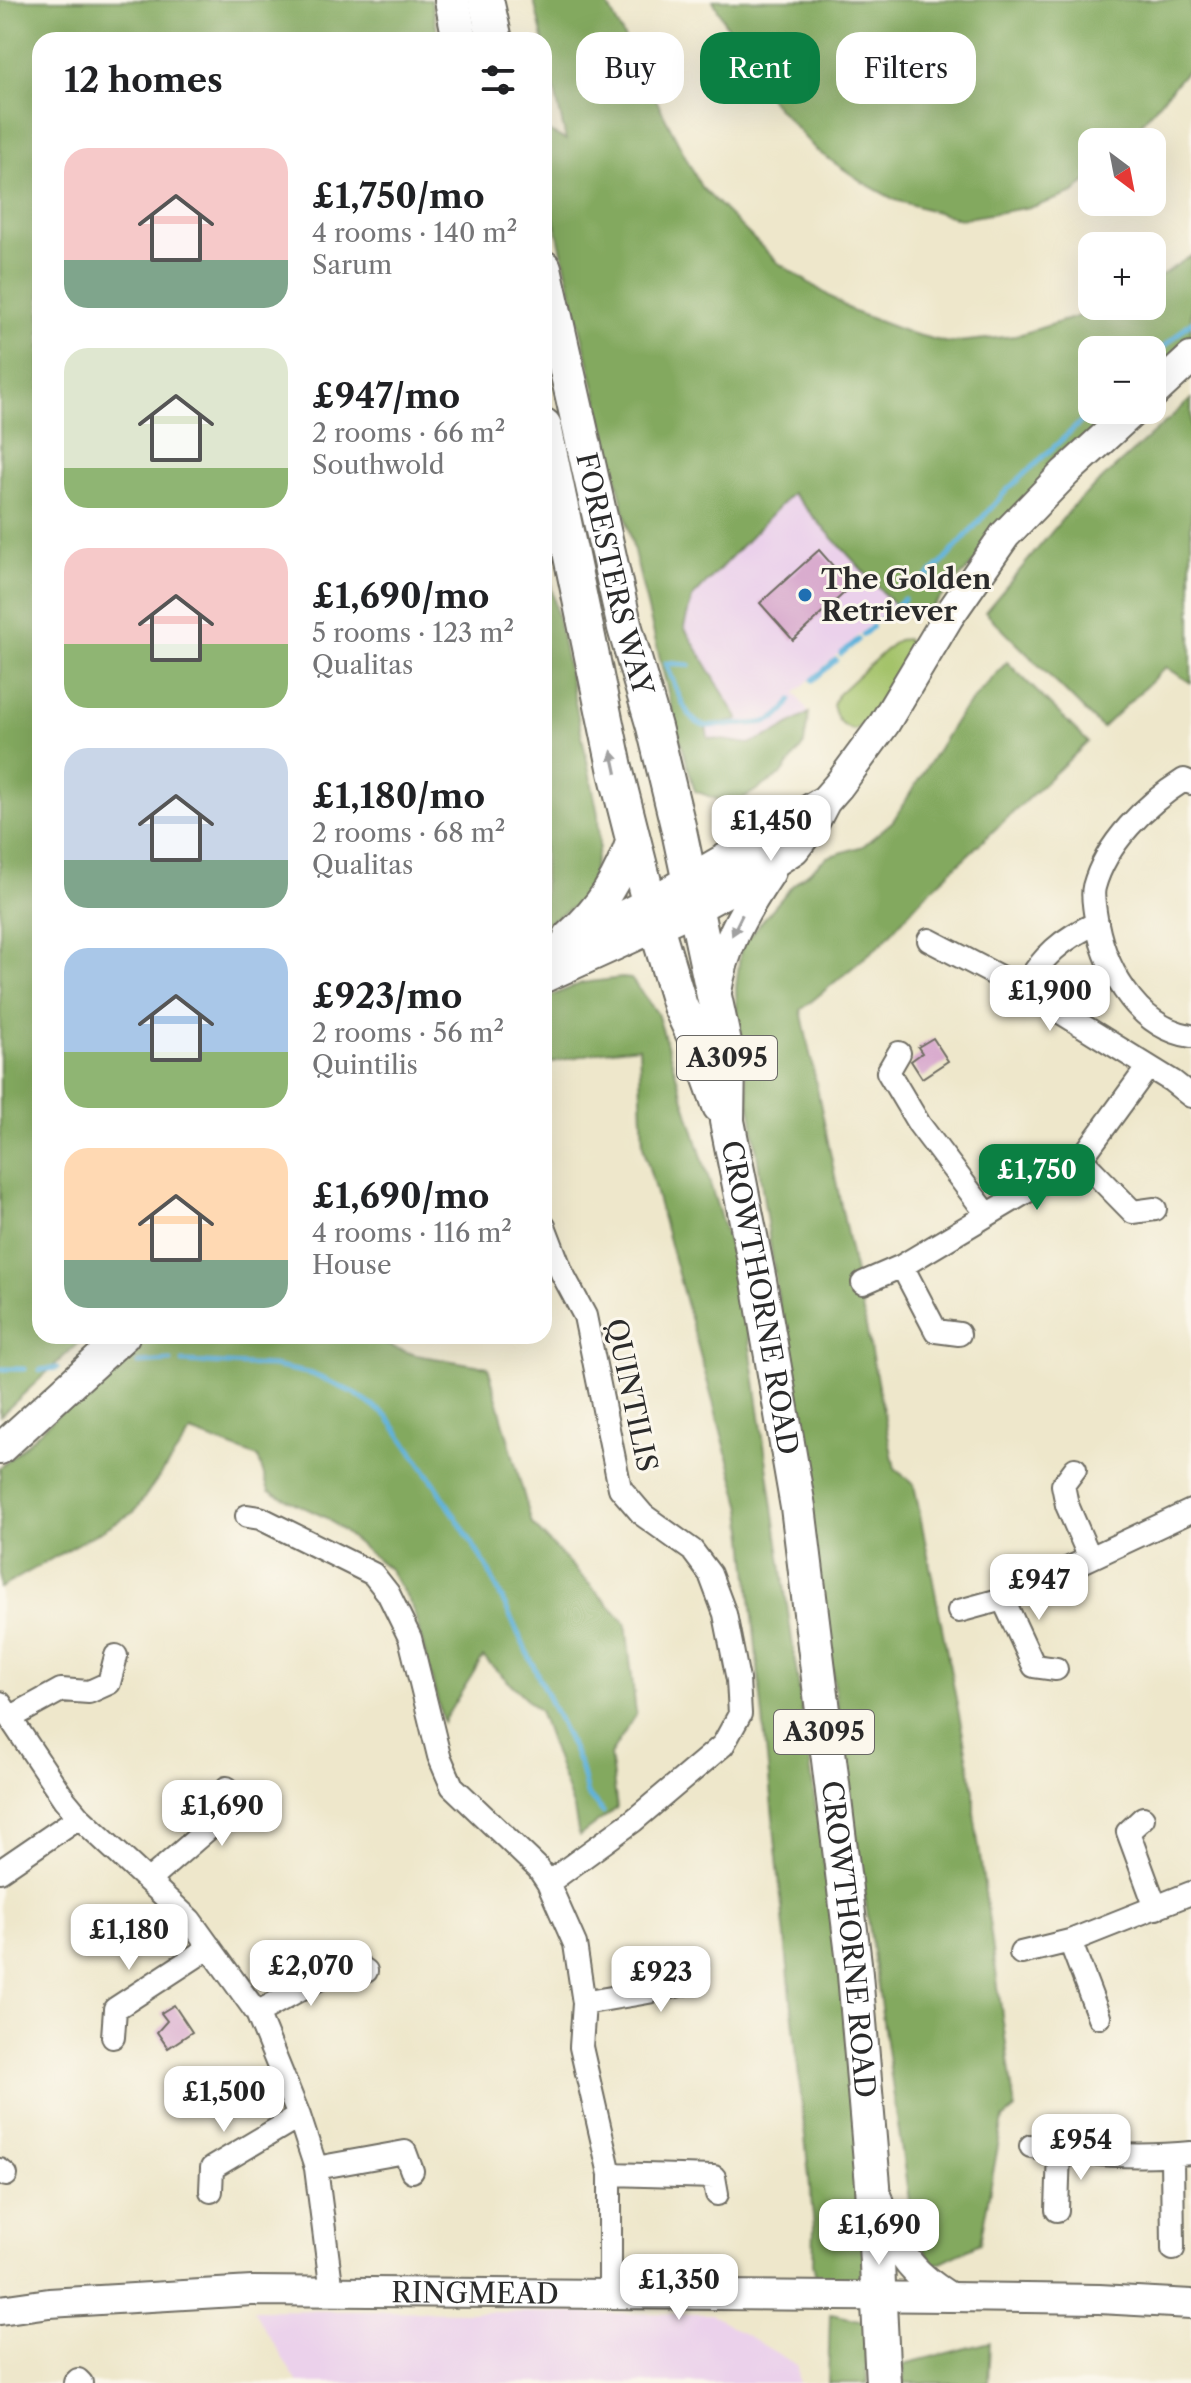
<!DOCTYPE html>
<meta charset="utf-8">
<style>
body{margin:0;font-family:"Libre Caslon Text",serif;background:#f6f6f6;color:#202124;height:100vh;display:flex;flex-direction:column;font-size:30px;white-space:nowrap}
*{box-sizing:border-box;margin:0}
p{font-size:26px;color:#757577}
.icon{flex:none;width:44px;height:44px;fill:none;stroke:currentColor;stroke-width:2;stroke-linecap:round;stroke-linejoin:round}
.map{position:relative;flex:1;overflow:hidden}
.details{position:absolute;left:32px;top:32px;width:520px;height:1312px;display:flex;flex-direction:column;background:#fff;border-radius:24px;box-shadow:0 8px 32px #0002}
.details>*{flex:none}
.banner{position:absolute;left:576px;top:32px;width:494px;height:72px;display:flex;gap:16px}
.needle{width:52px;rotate:148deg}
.tools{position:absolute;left:1078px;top:128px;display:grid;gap:16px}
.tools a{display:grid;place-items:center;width:88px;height:88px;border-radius:16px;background:#fff;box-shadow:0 8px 32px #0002;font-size:40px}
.price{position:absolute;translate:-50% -68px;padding:0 18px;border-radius:16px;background:#fff;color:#222;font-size:26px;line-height:52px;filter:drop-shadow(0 2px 4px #0008)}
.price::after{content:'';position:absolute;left:50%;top:48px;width:24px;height:18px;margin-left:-12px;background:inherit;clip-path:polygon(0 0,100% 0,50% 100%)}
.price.selected{background:#0b8043;color:#fff}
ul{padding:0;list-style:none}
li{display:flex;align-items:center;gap:24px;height:200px;padding:0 32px}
li span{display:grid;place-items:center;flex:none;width:224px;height:160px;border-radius:24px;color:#555}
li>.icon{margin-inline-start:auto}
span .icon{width:96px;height:96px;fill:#fffc;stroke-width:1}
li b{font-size:34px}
h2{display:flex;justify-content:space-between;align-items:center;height:96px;padding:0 32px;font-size:34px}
.chip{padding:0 28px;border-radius:24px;background:#fff;box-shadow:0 8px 32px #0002;font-size:28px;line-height:72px}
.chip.selected{background:#0b8043;color:#fff}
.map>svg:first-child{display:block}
.built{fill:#ebd1eb}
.green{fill:#a4c36b;stroke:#68774b;stroke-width:2}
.forest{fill:#83a95f;stroke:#576a45;stroke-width:2}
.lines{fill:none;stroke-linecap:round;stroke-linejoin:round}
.stream{stroke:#5fb2db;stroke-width:5}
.building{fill:#d9abce}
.minor-casing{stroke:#6f6d63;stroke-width:26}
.tertiary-casing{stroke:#6f6d63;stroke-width:32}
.secondary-casing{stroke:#6f6d63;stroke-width:34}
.primary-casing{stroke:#6f6d63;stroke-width:38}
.minor{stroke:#fff;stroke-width:22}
.tertiary{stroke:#fff;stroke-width:28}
.secondary{stroke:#fff;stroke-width:30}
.primary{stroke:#fff;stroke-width:34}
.oneway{fill:#a0a0a0}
.poi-dot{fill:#1f6fb2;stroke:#fbf7ec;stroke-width:3}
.labels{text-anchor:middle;stroke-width:6;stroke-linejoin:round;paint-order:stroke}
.shield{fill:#fbf7ec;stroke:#696865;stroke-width:2}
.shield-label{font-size:26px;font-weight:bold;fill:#2b2b2b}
.street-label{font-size:28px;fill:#2b2b2b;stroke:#fbf7ec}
.poi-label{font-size:28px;font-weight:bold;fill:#2b2b2b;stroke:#fbf7ec;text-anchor:start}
</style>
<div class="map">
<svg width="1191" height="2383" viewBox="0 0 1191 2383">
<rect width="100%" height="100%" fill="#fbf7ec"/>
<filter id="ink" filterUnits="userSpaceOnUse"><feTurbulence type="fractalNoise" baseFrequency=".0125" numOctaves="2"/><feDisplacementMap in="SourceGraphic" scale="16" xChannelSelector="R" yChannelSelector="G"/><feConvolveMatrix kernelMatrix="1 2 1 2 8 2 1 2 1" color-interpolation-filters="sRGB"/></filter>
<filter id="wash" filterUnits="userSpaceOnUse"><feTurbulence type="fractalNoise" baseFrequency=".006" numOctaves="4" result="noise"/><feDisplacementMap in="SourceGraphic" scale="32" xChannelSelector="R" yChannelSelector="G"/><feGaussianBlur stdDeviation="1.8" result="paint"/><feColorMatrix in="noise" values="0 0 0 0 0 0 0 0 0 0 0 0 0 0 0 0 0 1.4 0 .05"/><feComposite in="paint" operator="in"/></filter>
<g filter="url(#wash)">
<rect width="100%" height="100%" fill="#eee7cb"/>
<!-- built -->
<path class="built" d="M 792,493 L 893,604 L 795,693 L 809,713 L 775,733 L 749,744 L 708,738 L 705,726 L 738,720 L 684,627 L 692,598 Z
M 253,2310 L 711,2314 L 797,2365 L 798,2383 L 298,2383 Z"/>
<!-- green -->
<path class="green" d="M 906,639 L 909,644 L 910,658 L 862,725 L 855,730 C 841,728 836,718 833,705 L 838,694 L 890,646 L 898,640 Z"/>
<!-- forest -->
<path class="forest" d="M 0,0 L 431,0 L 439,40 L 40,40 L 40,1336 L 86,1336 L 0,1416 Z
M 534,0 L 605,0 L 701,187 L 777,262 L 854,312 L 910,333 L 948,343 L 1015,336 L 1111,306 L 1152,306 L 1152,281 L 1191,256 L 1191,344 L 1152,379 L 1152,350 L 1092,350 L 1092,410 L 1119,410 L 923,616 L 893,604 L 792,493 L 692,598 L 684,627 L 739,720 L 706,726 L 708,738 L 749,744 L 775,733 L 809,713 L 804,744 L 781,775 L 732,805 L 695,791 L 676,726 L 544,177 L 544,129 L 566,140 Z
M 713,0 L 1191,0 L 1191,66 L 1125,142 L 1092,142 L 1092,176 L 1074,193 L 1036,206 L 961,219 L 895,200 L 864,183 L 817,151 L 773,103 L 745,62 Z
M 1191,399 L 1191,683 L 1166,667 L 1102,728 L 985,612 L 1075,504 Z
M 544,551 L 598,814 L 599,847 L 586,898 L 544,925 Z
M 1007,662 L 1088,742 L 924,896 L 881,944 L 801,1010 L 895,1469 L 914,1484 L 974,1791 L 974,1813 L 1015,2109 L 1003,2119 L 980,2243 L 935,2265 L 914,2235 L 737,1016 L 736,988 L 741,946 L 792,886 L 827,857 L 863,846 L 893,821 L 959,715 Z
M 622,978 L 631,979 L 657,1013 L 741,1283 L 862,2129 L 872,2282 L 816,2278 L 813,2263 L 814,2227 L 742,1508 L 643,1146 L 639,1047 L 604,1051 L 544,1064 L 544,999 L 582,983 Z
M 144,1336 L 360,1336 L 416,1355 L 488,1367 L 532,1524 L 626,1623 L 636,1714 L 610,1755 L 617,1808 L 579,1836 L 574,1809 L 539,1711 L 483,1657 L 443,1722 L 413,1608 L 390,1570 L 327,1518 L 269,1491 L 258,1457 L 191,1432 L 134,1512 L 0,1588 L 0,1468 Z
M 830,2314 L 865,2321 L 867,2383 L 828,2383 Z
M 990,2342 L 988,2383 L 904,2383 L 904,2364 Z"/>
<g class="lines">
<!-- stream -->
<path class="stream" d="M 1152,358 L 1191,322
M 919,584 L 942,563 L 1007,490 L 1094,410
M 882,618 L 904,599
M 863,635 L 872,627
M 841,654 L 858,640
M 689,665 L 666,663 C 672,677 683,712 695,721 C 704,728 715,726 725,725 C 754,723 776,729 791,700
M 813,680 L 836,660
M 183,1362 L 273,1366 L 312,1374 L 354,1393 L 387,1416 L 435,1484 L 487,1567 L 580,1765 L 587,1794 L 603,1812
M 138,1363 L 171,1361
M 0,1369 L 25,1369
M 40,1370 L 57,1368"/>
</g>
<g id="blocks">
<!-- building -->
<path class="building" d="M 819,550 L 841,575 L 845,572 L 855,583 L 793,640 L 760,603 Z
M 933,1038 L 948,1061 L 922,1078 L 911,1061 L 922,1053 L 918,1047 Z
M 174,2005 L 192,2032 L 168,2048 L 157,2032 L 167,2021 L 161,2013 Z"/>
</g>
</g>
<g filter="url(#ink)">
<use href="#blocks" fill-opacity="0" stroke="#6f6d63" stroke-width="2"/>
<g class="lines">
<defs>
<path id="minor" d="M 1191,783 L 1184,780 C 1146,804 1106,843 1094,887 C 1092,895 1094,904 1095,912 C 1102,963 1134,1027 1191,1036
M 929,940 L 1023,989 L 1172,1081 L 1191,1096
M 1023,989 C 1043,956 1061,939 1097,923
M 899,1053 L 888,1072 L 919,1124 L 987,1214
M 1081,1159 L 1133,1212 L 1155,1209
M 544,1226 L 562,1273 L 585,1316 L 620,1488 L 643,1515 L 692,1550 L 710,1574 L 725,1614 L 738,1680 L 740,1714 L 723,1745 L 633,1821 L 548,1883
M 902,1266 L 936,1331 L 959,1334
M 863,1283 L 902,1266 L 1081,1159 L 1148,1067
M 1075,1469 L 1063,1485 L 1067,1505 L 1090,1558
M 247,1516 L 260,1518 L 373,1574 L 388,1593 L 410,1638 L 439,1756 L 452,1786 L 538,1868 L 548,1883 L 575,1944 L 584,2003 L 581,2047 L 610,2174 L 610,2295
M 1003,1599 L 1034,1666 L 1056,1669
M 959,1611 L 1003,1599 L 1191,1511
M 0,1703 L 64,1799 L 79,1817 L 190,1920 L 257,2013 L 299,2116 L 316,2168 L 332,2292
M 10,1718 L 61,1690 L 89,1692 L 109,1683 L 116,1656
M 1143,1818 L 1128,1832 L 1156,1908
M 0,1871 L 79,1817
M 149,1880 L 230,1810 L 227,1788
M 1070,1941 L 1099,2017
M 1021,1953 L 1070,1941 L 1191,1893
M 584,2003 C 618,1996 653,1993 687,1983 L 697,1963
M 257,2013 L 351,1961 L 366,1971
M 113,2037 L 115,2009 L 210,1947
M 1031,2146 C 1080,2155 1141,2158 1191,2153
M 1172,2155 L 1173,2249
M 316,2168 L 405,2152 L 412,2171
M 0,2170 L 6,2175
M 610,2174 L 714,2177 L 717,2194
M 211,2191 L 212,2168 L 299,2116
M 1057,2210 L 1059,2151
M 75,2383 L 78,2380 L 81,2383"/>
<g id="tertiary">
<path d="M 879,2200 C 896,2248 905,2270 950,2297"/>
<path id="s1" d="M 0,2310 L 49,2303 L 252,2291 L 950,2297 L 1099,2299 L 1191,2304"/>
</g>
<path id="secondary" d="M 1152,394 L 1191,358
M 569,936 C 602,907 619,878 633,837
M 550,954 L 667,893 L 823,802
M 544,977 L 696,908 L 742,883 L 794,849 L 812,826 L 825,801 L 839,785 L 884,724 L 948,617 L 1005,535 L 1065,473 L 1134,410
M 715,997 C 723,946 742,914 770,872
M 0,1449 L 124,1336"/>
<g id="primary">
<path d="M 452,0 L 460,40"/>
<path d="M 486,0 L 495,40"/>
<path id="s2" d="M 544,268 L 625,628 L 654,727 L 678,826 L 728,1062 L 727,1121 L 759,1281 L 798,1507 L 854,1963 L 873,2185 L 883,2383"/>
<path d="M 544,426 L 616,772 L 649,902 L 680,1006 L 697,1042 L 720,1106"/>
</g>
</defs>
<!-- minor casing -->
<use href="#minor" class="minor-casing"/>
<!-- tertiary casing -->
<use href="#tertiary" class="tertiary-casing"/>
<!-- secondary casing -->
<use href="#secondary" class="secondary-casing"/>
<!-- primary casing -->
<use href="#primary" class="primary-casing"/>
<!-- minor -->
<use href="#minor" class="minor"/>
<!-- tertiary -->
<use href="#tertiary" class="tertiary"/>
<!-- secondary -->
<use href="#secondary" class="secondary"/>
<!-- primary -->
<use href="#primary" class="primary"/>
</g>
<!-- one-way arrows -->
<defs><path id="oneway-solid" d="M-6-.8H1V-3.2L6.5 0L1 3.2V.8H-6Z" transform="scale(2)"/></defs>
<g class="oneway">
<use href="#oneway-solid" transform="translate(614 762) rotate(-102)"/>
<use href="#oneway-solid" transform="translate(737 925) rotate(116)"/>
</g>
</g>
<!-- markers -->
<circle class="poi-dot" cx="805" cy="595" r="8"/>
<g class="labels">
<!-- shield labels -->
<g class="shield">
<rect x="677" y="1036" width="100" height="44" rx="6"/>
<rect x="774" y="1710" width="100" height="44" rx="6"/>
</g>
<g class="shield-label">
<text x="727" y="1067">A3095</text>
<text x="824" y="1741">A3095</text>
</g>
<!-- street labels -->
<g class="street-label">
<text dy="10" stroke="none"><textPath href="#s2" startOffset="314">FORESTERS WAY</textPath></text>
<text dy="10" stroke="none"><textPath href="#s2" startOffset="1054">CROWTHORNE ROAD</textPath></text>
<text transform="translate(632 1395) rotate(78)" y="10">QUINTILIS</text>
<text dy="10" stroke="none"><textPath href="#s2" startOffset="1702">CROWTHORNE ROAD</textPath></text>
<text dy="10" stroke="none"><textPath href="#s1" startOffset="476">RINGMEAD</textPath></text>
</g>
<!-- poi labels -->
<g class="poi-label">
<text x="821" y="589">The Golden<tspan x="821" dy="32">Retriever</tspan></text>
</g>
</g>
</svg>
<div class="tools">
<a><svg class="needle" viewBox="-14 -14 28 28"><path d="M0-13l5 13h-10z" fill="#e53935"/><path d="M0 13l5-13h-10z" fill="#757577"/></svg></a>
<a>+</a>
<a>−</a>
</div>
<b class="price" style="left:771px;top:863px">£1,450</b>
<b class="price" style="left:1050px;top:1033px">£1,900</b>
<b class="price selected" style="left:1037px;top:1212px">£1,750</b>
<b class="price" style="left:1039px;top:1622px">£947</b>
<b class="price" style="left:222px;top:1848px">£1,690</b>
<b class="price" style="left:129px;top:1972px">£1,180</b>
<b class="price" style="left:311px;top:2008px">£2,070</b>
<b class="price" style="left:661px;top:2014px">£923</b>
<b class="price" style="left:224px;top:2134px">£1,500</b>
<b class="price" style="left:1081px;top:2182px">£954</b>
<b class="price" style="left:879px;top:2267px">£1,690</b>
<b class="price" style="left:679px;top:2322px">£1,350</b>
<div class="banner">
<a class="chip">Buy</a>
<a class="chip selected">Rent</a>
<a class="chip">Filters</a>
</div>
<section class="details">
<h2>12 homes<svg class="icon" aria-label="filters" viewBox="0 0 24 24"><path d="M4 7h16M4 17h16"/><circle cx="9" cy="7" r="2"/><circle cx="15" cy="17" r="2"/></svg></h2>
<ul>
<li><span style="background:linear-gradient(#f6c9c9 70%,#7fa58c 0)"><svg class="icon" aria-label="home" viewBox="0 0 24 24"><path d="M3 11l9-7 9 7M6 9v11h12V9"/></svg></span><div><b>£1,750/mo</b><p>4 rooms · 140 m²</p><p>Sarum</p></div></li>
<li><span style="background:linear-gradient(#dfe7d0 75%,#8fb573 0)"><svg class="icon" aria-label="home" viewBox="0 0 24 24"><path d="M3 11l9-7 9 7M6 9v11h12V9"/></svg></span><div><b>£947/mo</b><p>2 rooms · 66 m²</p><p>Southwold</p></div></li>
<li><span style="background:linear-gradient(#f6c9c9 60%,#8fb573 0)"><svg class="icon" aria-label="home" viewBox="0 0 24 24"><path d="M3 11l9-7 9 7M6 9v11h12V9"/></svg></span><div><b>£1,690/mo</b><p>5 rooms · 123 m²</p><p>Qualitas</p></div></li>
<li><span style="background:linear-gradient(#c9d6e8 70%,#7fa58c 0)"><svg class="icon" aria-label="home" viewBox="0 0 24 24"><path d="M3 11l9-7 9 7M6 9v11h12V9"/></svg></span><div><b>£1,180/mo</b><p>2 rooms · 68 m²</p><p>Qualitas</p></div></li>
<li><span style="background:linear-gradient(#a9c7e8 65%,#8fb573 0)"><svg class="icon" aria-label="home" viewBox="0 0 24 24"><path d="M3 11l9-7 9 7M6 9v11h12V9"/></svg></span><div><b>£923/mo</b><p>2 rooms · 56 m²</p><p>Quintilis</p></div></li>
<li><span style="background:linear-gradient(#ffd9b3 70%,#7fa58c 0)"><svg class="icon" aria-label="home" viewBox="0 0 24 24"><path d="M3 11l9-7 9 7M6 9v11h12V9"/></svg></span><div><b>£1,690/mo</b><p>4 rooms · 116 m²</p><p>House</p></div></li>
</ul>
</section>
</div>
